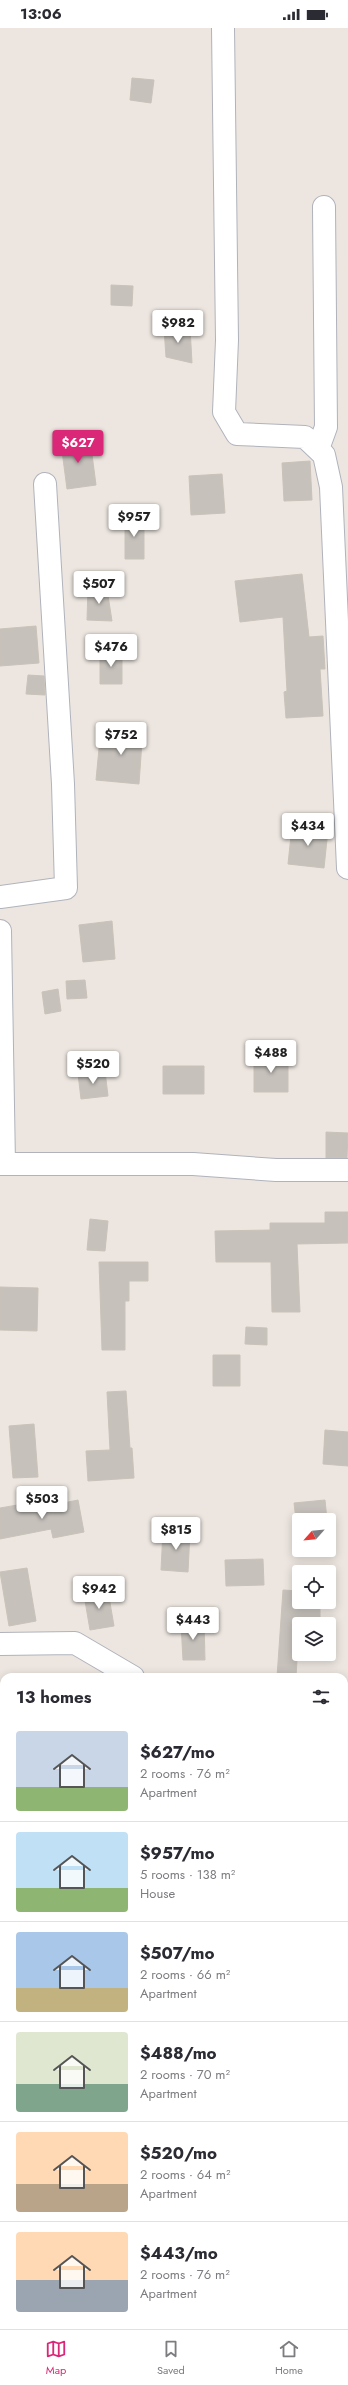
<!DOCTYPE html>
<meta charset="utf-8">
<style>
body{margin:0;font-family:Jost,sans-serif;background:#f2f2f3;color:#2b2b33;height:100vh;display:flex;flex-direction:column;font-size:15px;white-space:nowrap}
*{box-sizing:border-box;margin:0}
p{font-size:13px;color:#7c7c81}
.icon{flex:none;width:22px;height:22px;fill:none;stroke:currentColor;stroke-width:2;stroke-linecap:round;stroke-linejoin:round}
.map{position:relative;flex:1;overflow:hidden}
.drawer{position:absolute;left:0px;top:1645px;width:348px;height:656px;display:flex;flex-direction:column;background:#fff;border-radius:12px 12px 0 0;box-shadow:0 2px 10px #0003}
.drawer>*{flex:none}
.needle{width:26px;rotate:243deg}
.buttons{position:absolute;left:292px;top:1485px;display:grid;gap:8px}
.buttons a{display:grid;place-items:center;width:44px;height:44px;border-radius:4px;background:#fff;box-shadow:0 2px 10px #0003;font-size:20px}
.price{position:absolute;translate:-50% -34px;padding:0 9px;border-radius:4px;background:#fff;color:#222;font-size:13px;line-height:26px;filter:drop-shadow(0 1px 2px #0008)}
.price::after{content:'';position:absolute;left:50%;top:24px;width:12px;height:9px;margin-left:-6px;background:inherit;clip-path:polygon(0 0,100% 0,50% 100%)}
.price.on{background:#db2777;color:#fff}
ul{padding:0;list-style:none}
li{display:flex;align-items:center;gap:12px;height:100px;padding:0 16px}
li+li{border-top:1px solid #e1e1e2}
li span{display:grid;place-items:center;flex:none;width:112px;height:80px;border-radius:4px;color:#555}
li>.icon{margin-inline-start:auto}
span .icon{width:48px;height:48px;fill:#fffc;stroke-width:1}
li b{font-size:17px}
h2{display:flex;justify-content:space-between;align-items:center;height:48px;padding:0 16px;font-size:17px}
.status{display:flex;justify-content:space-between;align-items:center;height:28px;padding:0 20px;background:#fff;direction:ltr}
.status svg{height:11px;fill:currentColor}
.tabs{display:flex;justify-content:space-around;align-items:center;height:56px;border-top:1px solid #e1e1e2;background:#fff;font-size:11px;color:#7c7c81}
.tabs a{display:grid;justify-items:center;gap:2px}
.tabs .on{color:#db2777}
.map>svg:first-child{display:block}
.building{fill:#c6c1bb;stroke:#c9c2b9}
.lines{fill:none;stroke-linecap:round;stroke-linejoin:round}
.street-casing{stroke:#b0b3bc;stroke-width:24}
.secondary-casing{stroke:#b0b3bc;stroke-width:24}
.primary-casing{stroke:#c4c4c4;stroke-width:24}
.street{stroke:#fff;stroke-width:22}
.secondary{stroke:#fff;stroke-width:22}
.primary{stroke:#e9bf68;stroke-width:22}
</style>
<div class="status"><b>13:06</b><svg viewBox="0 0 49 12"><path d="M0 12V9h3v3zM5 12V6h3v6zM10 12V3h3v9zM15 12V0h3v12zM26 1h20v11H26zM47 4h2v5h-2z"/></svg></div>
<div class="map">
<svg width="348" height="2301" viewBox="0 0 348 2301">
<rect width="100%" height="100%" fill="#ede6e0"/>
<!-- building -->
<path class="building" d="M 132,50 L 154,52 L 151,75 L 130,72 Z
M 111,257 L 133,258 L 132,278 L 111,277 Z
M 190,299 L 192,335 L 166,329 L 164,300 Z
M 90,411 L 96,457 L 67,461 L 61,415 Z
M 310,433 L 312,472 L 284,473 L 282,435 Z
M 222,446 L 225,485 L 191,487 L 189,448 Z
M 125,489 L 144,489 L 144,531 L 125,531 Z
M 302,546 L 309,609 L 323,608 L 325,641 L 320,641 L 323,688 L 286,690 L 284,664 L 287,663 L 283,589 L 240,594 L 235,553 Z
M 88,560 L 107,561 L 112,593 L 87,592 Z
M 36,598 L 39,635 L 0,638 L 0,601 Z
M 100,624 L 122,624 L 122,656 L 100,656 Z
M 28,647 L 44,648 L 45,667 L 26,666 Z
M 113,696 L 139,696 L 139,713 L 142,714 L 139,756 L 96,752 L 100,710 L 113,711 Z
M 292,798 L 328,802 L 324,840 L 288,836 Z
M 112,893 L 115,931 L 83,934 L 79,897 Z
M 85,952 L 87,970 L 67,971 L 66,953 Z
M 58,961 L 61,983 L 45,986 L 42,964 Z
M 254,1027 L 288,1027 L 288,1064 L 254,1064 Z
M 163,1038 L 204,1038 L 204,1066 L 163,1066 Z
M 105,1043 L 108,1068 L 81,1071 L 78,1046 Z
M 326,1104 L 348,1105 L 347,1130 L 326,1130 Z
M 325,1184 L 348,1184 L 348,1215 L 297,1216 L 300,1284 L 272,1284 L 271,1234 L 216,1234 L 215,1203 L 270,1202 L 270,1195 L 325,1195 Z
M 90,1191 L 108,1193 L 105,1223 L 87,1222 Z
M 99,1234 L 148,1234 L 148,1253 L 129,1253 L 129,1273 L 125,1273 L 125,1322 L 102,1322 Z
M 0,1259 L 38,1260 L 37,1303 L 0,1302 Z
M 246,1299 L 267,1300 L 267,1317 L 245,1316 Z
M 213,1327 L 240,1327 L 240,1358 L 213,1358 Z
M 126,1363 L 130,1420 L 132,1420 L 134,1450 L 88,1453 L 86,1423 L 110,1422 L 107,1364 Z
M 34,1396 L 38,1449 L 13,1450 L 9,1398 Z
M 325,1402 L 348,1404 L 348,1438 L 323,1436 Z
M 78,1472 L 84,1504 L 53,1510 L 51,1501 L 0,1511 L 0,1480 L 23,1476 L 24,1483 Z
M 325,1472 L 327,1492 L 296,1492 L 294,1475 Z
M 163,1502 L 190,1504 L 188,1544 L 161,1542 Z
M 263,1531 L 264,1557 L 226,1558 L 225,1532 Z
M 27,1540 L 36,1593 L 9,1598 L 0,1544 Z
M 283,1562 L 299,1563 L 299,1574 L 320,1574 L 320,1596 L 299,1596 L 296,1649 L 277,1649 Z
M 108,1563 L 114,1598 L 90,1602 L 84,1567 Z
M 204,1594 L 205,1632 L 183,1632 L 181,1595 Z"/>
<g class="lines">
<defs>
<path id="street" d="M 223,0 L 227,312 L 224,384 L 237,406 L 305,409 L 324,427 L 331,459 L 348,840
M 318,421 L 326,399 L 324,179
M 0,869 L 66,860 L 63,756 L 45,456
M 0,903 L 4,1136
M 0,1136 L 193,1136 L 276,1142 L 348,1142
M 0,1616 L 75,1615 L 133,1649
M 0,1861 L 4,1861
M 0,2013 L 4,2013"/>
<path id="secondary" d="M 0,2279 L 4,2284
M 15,2297 L 19,2301"/>
<path id="primary" d="M 344,2219 L 348,2218
M 92,2301 L 104,2297"/>
</defs>
<!-- street casing -->
<use href="#street" class="street-casing"/>
<!-- secondary casing -->
<use href="#secondary" class="secondary-casing"/>
<!-- primary casing -->
<use href="#primary" class="primary-casing"/>
<!-- street -->
<use href="#street" class="street"/>
<!-- secondary -->
<use href="#secondary" class="secondary"/>
<!-- primary -->
<use href="#primary" class="primary"/>
</g>
</svg>
<div class="buttons">
<a><svg class="needle" viewBox="-14 -14 28 28"><path d="M0-13l5 13h-10z" fill="#e53935"/><path d="M0 13l5-13h-10z" fill="#7c7c81"/></svg></a>
<a><svg class="icon" aria-label="locate" viewBox="0 0 24 24"><circle cx="12" cy="12" r="6"/><path d="M12 2v4M12 18v4M2 12h4M18 12h4"/></svg></a>
<a><svg class="icon" aria-label="layers" viewBox="0 0 24 24"><path d="M12 4l9 5-9 5-9-5zM3 14l9 5 9-5"/></svg></a>
</div>
<b class="price" style="left:178px;top:316px">$982</b>
<b class="price on" style="left:78px;top:436px">$627</b>
<b class="price" style="left:134px;top:510px">$957</b>
<b class="price" style="left:99px;top:577px">$507</b>
<b class="price" style="left:111px;top:640px">$476</b>
<b class="price" style="left:121px;top:728px">$752</b>
<b class="price" style="left:308px;top:819px">$434</b>
<b class="price" style="left:271px;top:1046px">$488</b>
<b class="price" style="left:93px;top:1057px">$520</b>
<b class="price" style="left:42px;top:1492px">$503</b>
<b class="price" style="left:176px;top:1523px">$815</b>
<b class="price" style="left:99px;top:1582px">$942</b>
<b class="price" style="left:193px;top:1613px">$443</b>
<section class="drawer">
<h2>13 homes<svg class="icon" aria-label="filters" viewBox="0 0 24 24"><path d="M4 7h16M4 17h16"/><circle cx="9" cy="7" r="2"/><circle cx="15" cy="17" r="2"/></svg></h2>
<ul>
<li><span style="background:linear-gradient(#c9d6e8 70%,#8fb573 0)"><svg class="icon" aria-label="home" viewBox="0 0 24 24"><path d="M3 11l9-7 9 7M6 9v11h12V9"/></svg></span><div><b>$627/mo</b><p>2 rooms · 76 m²</p><p>Apartment</p></div></li>
<li><span style="background:linear-gradient(#bfe0f5 70%,#8fb573 0)"><svg class="icon" aria-label="home" viewBox="0 0 24 24"><path d="M3 11l9-7 9 7M6 9v11h12V9"/></svg></span><div><b>$957/mo</b><p>5 rooms · 138 m²</p><p>House</p></div></li>
<li><span style="background:linear-gradient(#a9c7e8 70%,#c2b280 0)"><svg class="icon" aria-label="home" viewBox="0 0 24 24"><path d="M3 11l9-7 9 7M6 9v11h12V9"/></svg></span><div><b>$507/mo</b><p>2 rooms · 66 m²</p><p>Apartment</p></div></li>
<li><span style="background:linear-gradient(#dfe7d0 65%,#7fa58c 0)"><svg class="icon" aria-label="home" viewBox="0 0 24 24"><path d="M3 11l9-7 9 7M6 9v11h12V9"/></svg></span><div><b>$488/mo</b><p>2 rooms · 70 m²</p><p>Apartment</p></div></li>
<li><span style="background:linear-gradient(#ffd9b3 65%,#b9a48a 0)"><svg class="icon" aria-label="home" viewBox="0 0 24 24"><path d="M3 11l9-7 9 7M6 9v11h12V9"/></svg></span><div><b>$520/mo</b><p>2 rooms · 64 m²</p><p>Apartment</p></div></li>
<li><span style="background:linear-gradient(#ffd9b3 60%,#9aa5b1 0)"><svg class="icon" aria-label="home" viewBox="0 0 24 24"><path d="M3 11l9-7 9 7M6 9v11h12V9"/></svg></span><div><b>$443/mo</b><p>2 rooms · 76 m²</p><p>Apartment</p></div></li>
</ul>
</section>
</div>
<nav class="tabs">
<a class="on"><svg class="icon" aria-label="map" viewBox="0 0 24 24"><path d="M3 6l6-2 6 2 6-2v14l-6 2-6-2-6 2zM9 4v14M15 6v14"/></svg>Map</a>
<a><svg class="icon" aria-label="saved" viewBox="0 0 24 24"><path d="M7 4h10v16l-5-4-5 4z"/></svg>Saved</a>
<a><svg class="icon" aria-label="home" viewBox="0 0 24 24"><path d="M3 11l9-7 9 7M6 9v11h12V9"/></svg>Home</a>
</nav>
